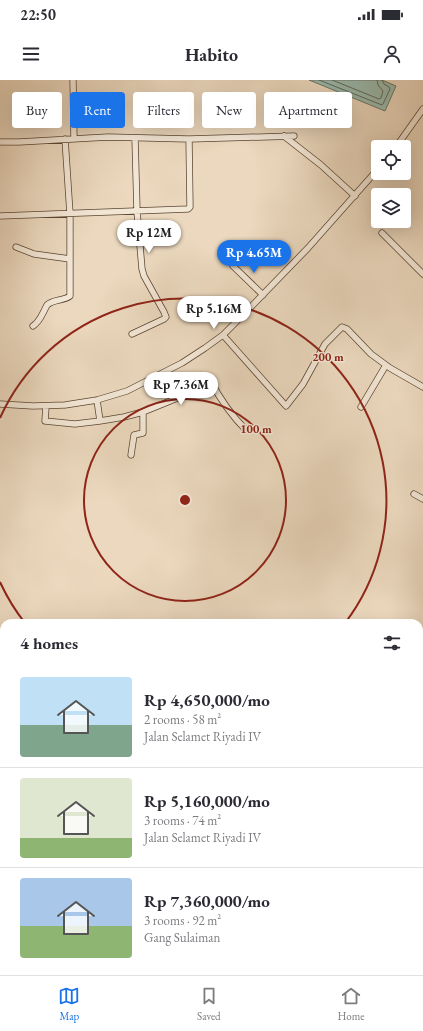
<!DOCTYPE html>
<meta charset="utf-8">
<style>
body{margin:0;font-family:"EB Garamond",serif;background:#f7f7f7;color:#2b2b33;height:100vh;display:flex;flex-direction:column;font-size:15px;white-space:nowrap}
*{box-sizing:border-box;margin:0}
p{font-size:13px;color:#7c7c81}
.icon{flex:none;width:22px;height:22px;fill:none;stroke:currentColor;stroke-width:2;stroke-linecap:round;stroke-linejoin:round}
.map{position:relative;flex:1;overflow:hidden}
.details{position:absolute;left:0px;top:539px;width:423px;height:356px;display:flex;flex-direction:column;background:#fff;border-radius:12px 12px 0 0;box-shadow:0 4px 16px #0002}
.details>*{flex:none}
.top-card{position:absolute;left:12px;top:12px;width:399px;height:36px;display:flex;gap:8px}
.tools{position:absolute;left:371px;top:60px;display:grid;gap:8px}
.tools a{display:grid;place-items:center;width:40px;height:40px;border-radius:4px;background:#fff;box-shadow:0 4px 16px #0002;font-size:20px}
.price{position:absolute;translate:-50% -34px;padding:0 9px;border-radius:14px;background:#fff;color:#222;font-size:13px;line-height:26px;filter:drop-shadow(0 1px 2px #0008)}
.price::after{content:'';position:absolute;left:50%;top:24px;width:12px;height:9px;margin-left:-6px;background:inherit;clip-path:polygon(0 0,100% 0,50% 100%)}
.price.on{background:#1a73e8;color:#fff}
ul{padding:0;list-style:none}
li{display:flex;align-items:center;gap:12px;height:100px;padding:0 20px}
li+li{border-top:1px solid #e1e1e2}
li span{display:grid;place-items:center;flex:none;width:112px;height:80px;border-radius:4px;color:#555}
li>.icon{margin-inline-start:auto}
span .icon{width:48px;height:48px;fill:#fffc;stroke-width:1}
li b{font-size:17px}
h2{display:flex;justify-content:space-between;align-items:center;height:48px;padding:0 20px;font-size:17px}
.tag{padding:0 14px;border-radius:4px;background:#fff;box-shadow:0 4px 16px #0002;font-size:14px;line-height:36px}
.tag.on{background:#1a73e8;color:#fff}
.status{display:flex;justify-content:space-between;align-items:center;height:28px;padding:0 20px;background:#fff;direction:ltr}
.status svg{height:11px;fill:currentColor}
header{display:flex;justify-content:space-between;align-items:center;height:52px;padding:0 20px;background:#fff;font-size:18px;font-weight:700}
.dock{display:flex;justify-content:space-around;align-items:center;height:56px;border-top:1px solid #e1e1e2;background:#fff;font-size:11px;color:#7c7c81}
.dock a{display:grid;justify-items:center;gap:2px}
.dock .on{color:#1a73e8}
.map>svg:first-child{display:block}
.water{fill:#99baae;stroke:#6d786a}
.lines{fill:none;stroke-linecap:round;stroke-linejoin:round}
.shore{stroke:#62685a;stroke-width:1}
.minor-casing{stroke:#5b4633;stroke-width:7}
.tertiary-casing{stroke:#5b4633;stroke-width:8}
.primary-casing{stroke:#2b1505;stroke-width:10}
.minor{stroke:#f2e6d5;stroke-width:5.5}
.tertiary{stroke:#f2e6d5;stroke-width:7}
.primary{stroke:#e6bc7f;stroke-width:8}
.rail{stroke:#2b1505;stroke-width:2;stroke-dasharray:7 7;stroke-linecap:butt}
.ring{fill:none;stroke:#8f2418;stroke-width:2}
.centre{fill:#8f2418;stroke:#f2e6d5;stroke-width:2}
.ring-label{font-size:12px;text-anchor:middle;font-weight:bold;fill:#8f2418;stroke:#f2e6d5;stroke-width:3;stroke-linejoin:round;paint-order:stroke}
</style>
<div class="status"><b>22:50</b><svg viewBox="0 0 49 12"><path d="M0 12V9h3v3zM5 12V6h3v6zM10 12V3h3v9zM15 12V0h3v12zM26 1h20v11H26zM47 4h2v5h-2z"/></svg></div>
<header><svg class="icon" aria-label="menu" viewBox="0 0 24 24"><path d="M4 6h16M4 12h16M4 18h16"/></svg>Habito<svg class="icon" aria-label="person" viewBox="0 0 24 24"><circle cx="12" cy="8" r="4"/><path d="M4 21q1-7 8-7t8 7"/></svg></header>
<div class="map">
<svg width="423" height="895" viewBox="0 0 423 895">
<rect width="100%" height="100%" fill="#ebd8be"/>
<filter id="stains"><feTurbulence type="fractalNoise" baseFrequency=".005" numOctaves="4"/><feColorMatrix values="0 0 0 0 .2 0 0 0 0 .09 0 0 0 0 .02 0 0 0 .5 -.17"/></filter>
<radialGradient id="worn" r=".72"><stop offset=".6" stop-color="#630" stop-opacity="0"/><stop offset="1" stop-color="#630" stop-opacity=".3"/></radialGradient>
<!-- water -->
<path class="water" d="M 309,0 L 382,0 L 396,6 L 385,31 Z"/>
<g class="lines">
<!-- shore -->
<path class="shore" d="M 319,0 L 382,25 L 383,24 L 390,9 L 389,7 L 384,4 L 382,0
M 332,0 L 379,19 L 381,18 L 383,11 L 378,5 L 377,0"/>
<defs>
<path id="minor" d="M 73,0 L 74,59
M 284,56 L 321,85 L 355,116
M 0,62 L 19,62 L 108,57 L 189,59 L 294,56
M 396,67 L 423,29
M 0,136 L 188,129 L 190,127 L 189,59
M 382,153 L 423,194
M 16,167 L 34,174 L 70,179
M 233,186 L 263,215
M 33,246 C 39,242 41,237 44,231 C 45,229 46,227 47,225 C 53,219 64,221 70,216 L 70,134 L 65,59
M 132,254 L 164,239 L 166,237 L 164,232 L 144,196 L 142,189 L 137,131 L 135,58
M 223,255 L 286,326 L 303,304 L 325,264 L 342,247 L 347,249 L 371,274 L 390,288 L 423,307
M 97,320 L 100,341
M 0,324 L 33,326 L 65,325 L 97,320 L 127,311 L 182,283 L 205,268 L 223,255 L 247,231 L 308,168 L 378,89
M 46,326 L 45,341 L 75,344 L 100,341 L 124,337 L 143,332 L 185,315 L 210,300 C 220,319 231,335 246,350
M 361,327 L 386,285
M 131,375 L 134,355 L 143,353 L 143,332
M 414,414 L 423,419
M 419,655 L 423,657
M 206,891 L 212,895
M 289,891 L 301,895
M 197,895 L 198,891
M 233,895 L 236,891"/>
<path id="tertiary" d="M 313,895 L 314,891"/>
<path id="primary" d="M 0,571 L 4,570
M 419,791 L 423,815"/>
</defs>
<!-- minor casing -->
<use href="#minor" class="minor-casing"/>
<!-- tertiary casing -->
<use href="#tertiary" class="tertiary-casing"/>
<!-- primary casing -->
<use href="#primary" class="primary-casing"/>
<!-- minor -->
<use href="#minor" class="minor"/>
<!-- tertiary -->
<use href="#tertiary" class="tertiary"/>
<!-- primary -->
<use href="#primary" class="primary"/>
<!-- rail -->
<path class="rail" d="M 0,623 L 4,623
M 354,895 L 354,891"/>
</g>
<!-- distance rings -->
<g class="ring">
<circle cx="185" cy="420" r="101"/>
<path d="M25 543A202 202 0 0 1 0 502M0 338A202 202 0 1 1 345 543"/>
</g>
<circle cx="185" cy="420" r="6" class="centre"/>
<g class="ring-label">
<text x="328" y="281">200 m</text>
<text x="256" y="353">100 m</text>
</g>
<rect width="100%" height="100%" filter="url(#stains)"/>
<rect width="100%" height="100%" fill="url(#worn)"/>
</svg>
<div class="tools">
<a><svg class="icon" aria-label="locate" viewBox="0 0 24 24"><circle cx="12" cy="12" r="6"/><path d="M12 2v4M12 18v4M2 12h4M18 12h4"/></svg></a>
<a><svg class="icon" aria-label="layers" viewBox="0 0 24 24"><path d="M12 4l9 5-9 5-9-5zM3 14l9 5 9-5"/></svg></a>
</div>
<b class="price" style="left:149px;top:174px">Rp 12M</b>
<b class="price on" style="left:254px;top:194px">Rp 4.65M</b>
<b class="price" style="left:214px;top:250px">Rp 5.16M</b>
<b class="price" style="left:181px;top:326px">Rp 7.36M</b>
<div class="top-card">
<a class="tag">Buy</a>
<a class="tag on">Rent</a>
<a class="tag">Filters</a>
<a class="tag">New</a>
<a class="tag">Apartment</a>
</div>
<section class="details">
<h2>4 homes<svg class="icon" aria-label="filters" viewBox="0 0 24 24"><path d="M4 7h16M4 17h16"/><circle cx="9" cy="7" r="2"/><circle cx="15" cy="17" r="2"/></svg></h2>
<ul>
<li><span style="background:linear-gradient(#bfe0f5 60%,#7fa58c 0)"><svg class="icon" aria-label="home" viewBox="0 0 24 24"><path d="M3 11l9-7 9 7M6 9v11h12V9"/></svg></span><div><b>Rp 4,650,000/mo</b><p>2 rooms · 58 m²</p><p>Jalan Selamet Riyadi IV</p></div></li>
<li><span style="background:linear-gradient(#dfe7d0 75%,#8fb573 0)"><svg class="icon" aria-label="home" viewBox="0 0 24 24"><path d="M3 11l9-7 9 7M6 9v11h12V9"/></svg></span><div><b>Rp 5,160,000/mo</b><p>3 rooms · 74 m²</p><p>Jalan Selamet Riyadi IV</p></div></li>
<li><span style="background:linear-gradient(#a9c7e8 60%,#8fb573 0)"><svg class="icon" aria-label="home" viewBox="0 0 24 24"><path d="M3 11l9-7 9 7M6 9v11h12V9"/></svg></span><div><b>Rp 7,360,000/mo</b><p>3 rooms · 92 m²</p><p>Gang Sulaiman</p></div></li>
</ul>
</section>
</div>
<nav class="dock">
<a class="on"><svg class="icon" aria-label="map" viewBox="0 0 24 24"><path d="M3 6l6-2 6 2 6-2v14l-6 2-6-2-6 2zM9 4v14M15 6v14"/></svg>Map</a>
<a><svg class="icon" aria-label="saved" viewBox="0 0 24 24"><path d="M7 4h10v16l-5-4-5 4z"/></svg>Saved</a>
<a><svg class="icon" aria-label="home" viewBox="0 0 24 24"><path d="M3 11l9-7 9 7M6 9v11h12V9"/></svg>Home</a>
</nav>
